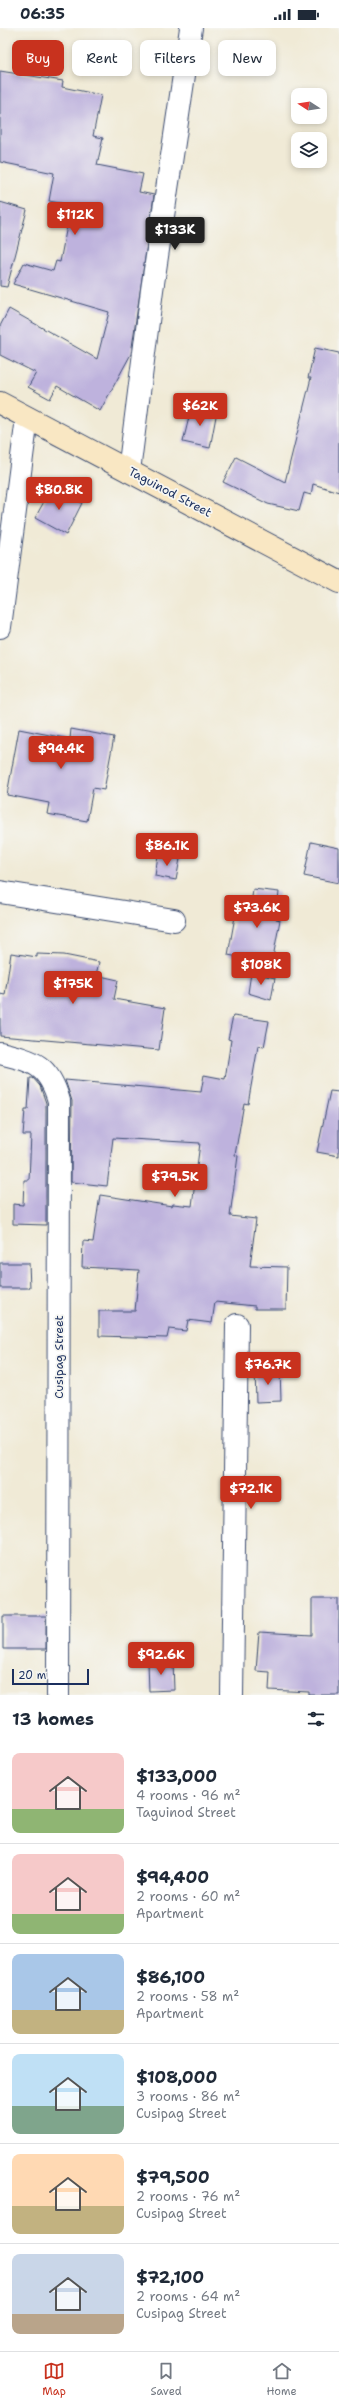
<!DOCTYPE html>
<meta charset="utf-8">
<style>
body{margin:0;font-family:"Shantell Sans",sans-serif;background:#f2f2f3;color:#1f2937;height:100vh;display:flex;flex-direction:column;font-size:15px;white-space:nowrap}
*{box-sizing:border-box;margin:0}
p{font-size:13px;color:#747a83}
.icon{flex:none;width:22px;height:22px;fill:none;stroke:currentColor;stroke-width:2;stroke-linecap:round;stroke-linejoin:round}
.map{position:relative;height:1667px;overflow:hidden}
.sheet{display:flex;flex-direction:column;background:#fff;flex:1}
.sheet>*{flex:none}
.top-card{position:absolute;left:12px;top:12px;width:315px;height:36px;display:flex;gap:8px}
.needle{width:26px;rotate:282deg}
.buttons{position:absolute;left:291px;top:60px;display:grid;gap:8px}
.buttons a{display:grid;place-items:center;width:36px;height:36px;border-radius:8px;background:#fff;box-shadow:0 2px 6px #0003;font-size:20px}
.scale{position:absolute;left:12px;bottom:10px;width:77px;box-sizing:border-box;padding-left:4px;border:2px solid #1b2f5e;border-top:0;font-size:11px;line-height:14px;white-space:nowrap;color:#1b2f5e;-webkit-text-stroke:3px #f6f6f2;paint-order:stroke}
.price{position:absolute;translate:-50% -34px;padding:0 9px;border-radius:4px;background:#c8321e;color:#fff;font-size:13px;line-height:26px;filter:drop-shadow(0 1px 2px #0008)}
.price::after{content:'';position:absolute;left:50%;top:24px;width:12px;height:9px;margin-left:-6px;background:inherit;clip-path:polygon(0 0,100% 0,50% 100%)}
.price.selected{background:#222;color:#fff}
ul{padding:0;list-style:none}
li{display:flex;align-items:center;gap:12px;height:100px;padding:0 12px}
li+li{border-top:1px solid #e0e1e3}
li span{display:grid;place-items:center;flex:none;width:112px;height:80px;border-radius:8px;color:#555}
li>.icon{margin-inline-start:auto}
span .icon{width:48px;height:48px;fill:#fffc;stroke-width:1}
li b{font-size:17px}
h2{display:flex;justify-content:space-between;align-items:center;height:48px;padding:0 12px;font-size:17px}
.tag{padding:0 14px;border-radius:8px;background:#fff;box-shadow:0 2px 6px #0003;font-size:14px;line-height:36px}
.tag.selected{background:#c8321e;color:#fff}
.status{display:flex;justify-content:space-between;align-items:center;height:28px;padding:0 20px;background:#fff;direction:ltr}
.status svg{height:11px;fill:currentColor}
.dock{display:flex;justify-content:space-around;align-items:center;height:56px;border-top:1px solid #e0e1e3;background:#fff;font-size:11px;color:#747a83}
.dock a{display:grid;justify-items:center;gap:2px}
.dock .selected{color:#c8321e}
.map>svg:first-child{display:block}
.building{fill:#beb2dd}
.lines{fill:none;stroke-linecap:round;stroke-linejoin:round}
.street-casing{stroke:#3b4b70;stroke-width:24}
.secondary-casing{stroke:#3b4b70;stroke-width:24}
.street{stroke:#fff;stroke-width:22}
.secondary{stroke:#f9e7c3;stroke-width:22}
.labels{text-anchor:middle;stroke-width:3.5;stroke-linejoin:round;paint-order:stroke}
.street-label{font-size:12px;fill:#1b2f5e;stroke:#f6f6f2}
</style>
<div class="status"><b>06:35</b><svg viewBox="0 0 49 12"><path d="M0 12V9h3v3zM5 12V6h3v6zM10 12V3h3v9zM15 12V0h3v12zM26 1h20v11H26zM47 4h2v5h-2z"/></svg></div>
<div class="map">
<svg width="339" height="1667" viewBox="0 0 339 1667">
<rect width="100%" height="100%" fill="#f6f6f2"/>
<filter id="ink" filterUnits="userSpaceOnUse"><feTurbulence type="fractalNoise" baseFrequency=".025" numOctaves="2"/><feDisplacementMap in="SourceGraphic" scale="8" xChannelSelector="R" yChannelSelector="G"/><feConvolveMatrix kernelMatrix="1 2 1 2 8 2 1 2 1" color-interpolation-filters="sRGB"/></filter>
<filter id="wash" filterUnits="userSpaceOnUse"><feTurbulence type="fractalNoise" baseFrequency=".012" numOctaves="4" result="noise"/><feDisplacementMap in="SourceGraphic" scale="16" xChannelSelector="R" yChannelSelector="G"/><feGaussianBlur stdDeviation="0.9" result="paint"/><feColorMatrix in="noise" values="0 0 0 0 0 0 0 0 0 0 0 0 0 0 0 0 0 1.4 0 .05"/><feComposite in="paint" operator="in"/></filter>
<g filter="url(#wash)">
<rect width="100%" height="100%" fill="#f0ead6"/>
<g id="blocks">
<!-- building -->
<path class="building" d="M 0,43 L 63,53 L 62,59 L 101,67 L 93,108 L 103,110 L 97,137 L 143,146 L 139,164 L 154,167 L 131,326 L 100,383 L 57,358 L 50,371 L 28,359 L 36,345 L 0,327 L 0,298 L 9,281 L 97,331 L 109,284 L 13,256 L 24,235 L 53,243 L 56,233 L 60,234 L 71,177 L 49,173 L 54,145 L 0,134 Z
M 0,174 L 27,182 L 7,259 L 0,258 Z
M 315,320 L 339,325 L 339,464 L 313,456 L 311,467 L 304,465 L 299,483 L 268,476 L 223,454 L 236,429 L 285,454 L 311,350 L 308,350 Z
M 192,377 L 217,383 L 210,420 L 183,414 Z
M 52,459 L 82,475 L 66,507 L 35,490 Z
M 19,701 L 70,711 L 71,701 L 114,709 L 104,762 L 93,760 L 87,793 L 47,786 L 49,775 L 7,767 Z
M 311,814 L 339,820 L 339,855 L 304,848 Z
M 158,827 L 180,831 L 176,852 L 155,848 Z
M 253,861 L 279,864 L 276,891 L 280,892 L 272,935 L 228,927 L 236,883 L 250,886 Z
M 11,925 L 37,929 L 37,926 L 64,927 L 99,934 L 96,947 L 118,952 L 114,971 L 165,980 L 159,1022 L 0,1008 L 0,966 L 5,967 Z
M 251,945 L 275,950 L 271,972 L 248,965 Z
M 233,988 L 269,993 L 264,1019 L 258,1018 L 248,1076 L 244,1075 L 235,1127 L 238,1128 L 230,1188 L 256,1191 L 250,1238 L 287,1239 L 286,1281 L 255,1281 L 255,1278 L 215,1274 L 212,1295 L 188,1292 L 186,1303 L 169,1301 L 167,1310 L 99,1308 L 99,1283 L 135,1283 L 139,1242 L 82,1239 L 83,1213 L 93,1214 L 100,1167 L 172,1178 L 173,1176 L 192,1178 L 200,1115 L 113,1110 L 107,1158 L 71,1154 L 72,1073 L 65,1052 L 201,1064 L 204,1047 L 225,1051 L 231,1012 L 228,1011 Z
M 30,1050 L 33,1050 L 40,1058 L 46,1075 L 46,1197 L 13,1196 L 13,1176 L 23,1177 L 24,1152 L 29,1152 L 31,1107 L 23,1107 L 25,1082 L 28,1082 Z
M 330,1063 L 339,1064 L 339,1128 L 317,1124 Z
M 0,1235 L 29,1235 L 30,1260 L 0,1260 Z
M 280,1341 L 281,1373 L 256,1374 L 255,1342 Z
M 312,1571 L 339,1571 L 339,1667 L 309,1667 L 309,1664 L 269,1662 L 270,1644 L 256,1643 L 259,1604 L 312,1607 Z
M 3,1588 L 46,1588 L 46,1621 L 3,1621 Z
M 148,1634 L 173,1634 L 174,1662 L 149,1663 Z"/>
</g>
</g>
<g filter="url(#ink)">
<use href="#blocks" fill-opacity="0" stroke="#3b4b70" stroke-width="1"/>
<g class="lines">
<defs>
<path id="street" d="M 129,443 L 152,262 L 191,0
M 0,599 L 27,390
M 0,864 L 174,892
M 0,1025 C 34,1033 49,1037 59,1073 L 58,1667
M 232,1667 L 237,1297"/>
<path id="secondary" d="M 0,375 L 339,554"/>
</defs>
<!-- street casing -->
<use href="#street" class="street-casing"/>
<!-- secondary casing -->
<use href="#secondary" class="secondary-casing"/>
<!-- street -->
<use href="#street" class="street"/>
<!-- secondary -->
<use href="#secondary" class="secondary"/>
</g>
</g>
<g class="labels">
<!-- street labels -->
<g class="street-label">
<text transform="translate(170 464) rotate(28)" y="4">Taguinod Street</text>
<text transform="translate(59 1329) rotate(-90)" y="4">Cusipag Street</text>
</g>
</g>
</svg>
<div class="buttons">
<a><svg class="needle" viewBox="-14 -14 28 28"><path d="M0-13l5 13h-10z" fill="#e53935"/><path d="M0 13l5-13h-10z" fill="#747a83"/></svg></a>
<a><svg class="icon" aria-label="layers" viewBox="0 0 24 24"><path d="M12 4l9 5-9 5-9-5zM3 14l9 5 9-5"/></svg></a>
</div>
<div class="scale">20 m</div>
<b class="price" style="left:75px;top:208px">$112K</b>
<b class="price selected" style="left:175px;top:223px">$133K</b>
<b class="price" style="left:200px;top:399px">$62K</b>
<b class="price" style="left:59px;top:483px">$80.8K</b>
<b class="price" style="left:61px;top:742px">$94.4K</b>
<b class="price" style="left:167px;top:839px">$86.1K</b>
<b class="price" style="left:257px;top:901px">$73.6K</b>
<b class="price" style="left:261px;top:958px">$108K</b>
<b class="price" style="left:73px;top:977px">$175K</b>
<b class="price" style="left:175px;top:1170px">$79.5K</b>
<b class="price" style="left:268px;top:1358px">$76.7K</b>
<b class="price" style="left:251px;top:1482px">$72.1K</b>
<b class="price" style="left:161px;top:1648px">$92.6K</b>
<div class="top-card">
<a class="tag selected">Buy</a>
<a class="tag">Rent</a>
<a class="tag">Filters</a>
<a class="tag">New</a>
</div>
</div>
<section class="sheet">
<h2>13 homes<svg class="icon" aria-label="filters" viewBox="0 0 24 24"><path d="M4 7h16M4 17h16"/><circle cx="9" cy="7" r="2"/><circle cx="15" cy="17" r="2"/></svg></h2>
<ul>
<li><span style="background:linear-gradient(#f6c9c9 70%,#8fb573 0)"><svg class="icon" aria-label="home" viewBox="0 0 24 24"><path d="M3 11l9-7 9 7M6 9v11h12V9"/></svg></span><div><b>$133,000</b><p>4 rooms · 96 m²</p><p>Taguinod Street</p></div></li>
<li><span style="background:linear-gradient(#f6c9c9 75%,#8fb573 0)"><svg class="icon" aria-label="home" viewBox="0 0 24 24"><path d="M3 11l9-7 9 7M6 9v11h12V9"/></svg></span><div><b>$94,400</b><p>2 rooms · 60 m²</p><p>Apartment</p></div></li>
<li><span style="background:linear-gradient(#a9c7e8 70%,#c2b280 0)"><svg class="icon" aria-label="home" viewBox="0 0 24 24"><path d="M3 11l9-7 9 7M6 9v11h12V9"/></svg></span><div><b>$86,100</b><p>2 rooms · 58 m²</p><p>Apartment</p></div></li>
<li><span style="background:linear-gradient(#bfe0f5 65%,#7fa58c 0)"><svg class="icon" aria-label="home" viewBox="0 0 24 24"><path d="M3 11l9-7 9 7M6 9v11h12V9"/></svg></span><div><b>$108,000</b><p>3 rooms · 86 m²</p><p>Cusipag Street</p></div></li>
<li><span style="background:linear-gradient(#ffd9b3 65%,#c2b280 0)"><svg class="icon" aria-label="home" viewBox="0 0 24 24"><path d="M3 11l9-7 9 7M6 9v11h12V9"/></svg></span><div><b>$79,500</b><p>2 rooms · 76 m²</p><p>Cusipag Street</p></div></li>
<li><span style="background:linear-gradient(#c9d6e8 75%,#b9a48a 0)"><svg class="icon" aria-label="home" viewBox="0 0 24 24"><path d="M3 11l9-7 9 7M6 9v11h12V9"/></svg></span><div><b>$72,100</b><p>2 rooms · 64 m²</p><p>Cusipag Street</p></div></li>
</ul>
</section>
<nav class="dock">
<a class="selected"><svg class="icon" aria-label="map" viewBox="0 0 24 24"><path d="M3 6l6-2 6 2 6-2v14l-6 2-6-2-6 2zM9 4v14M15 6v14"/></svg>Map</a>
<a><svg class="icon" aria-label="saved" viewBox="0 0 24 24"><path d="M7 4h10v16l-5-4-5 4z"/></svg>Saved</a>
<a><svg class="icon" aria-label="home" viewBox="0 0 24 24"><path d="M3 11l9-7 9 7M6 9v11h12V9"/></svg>Home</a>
</nav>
